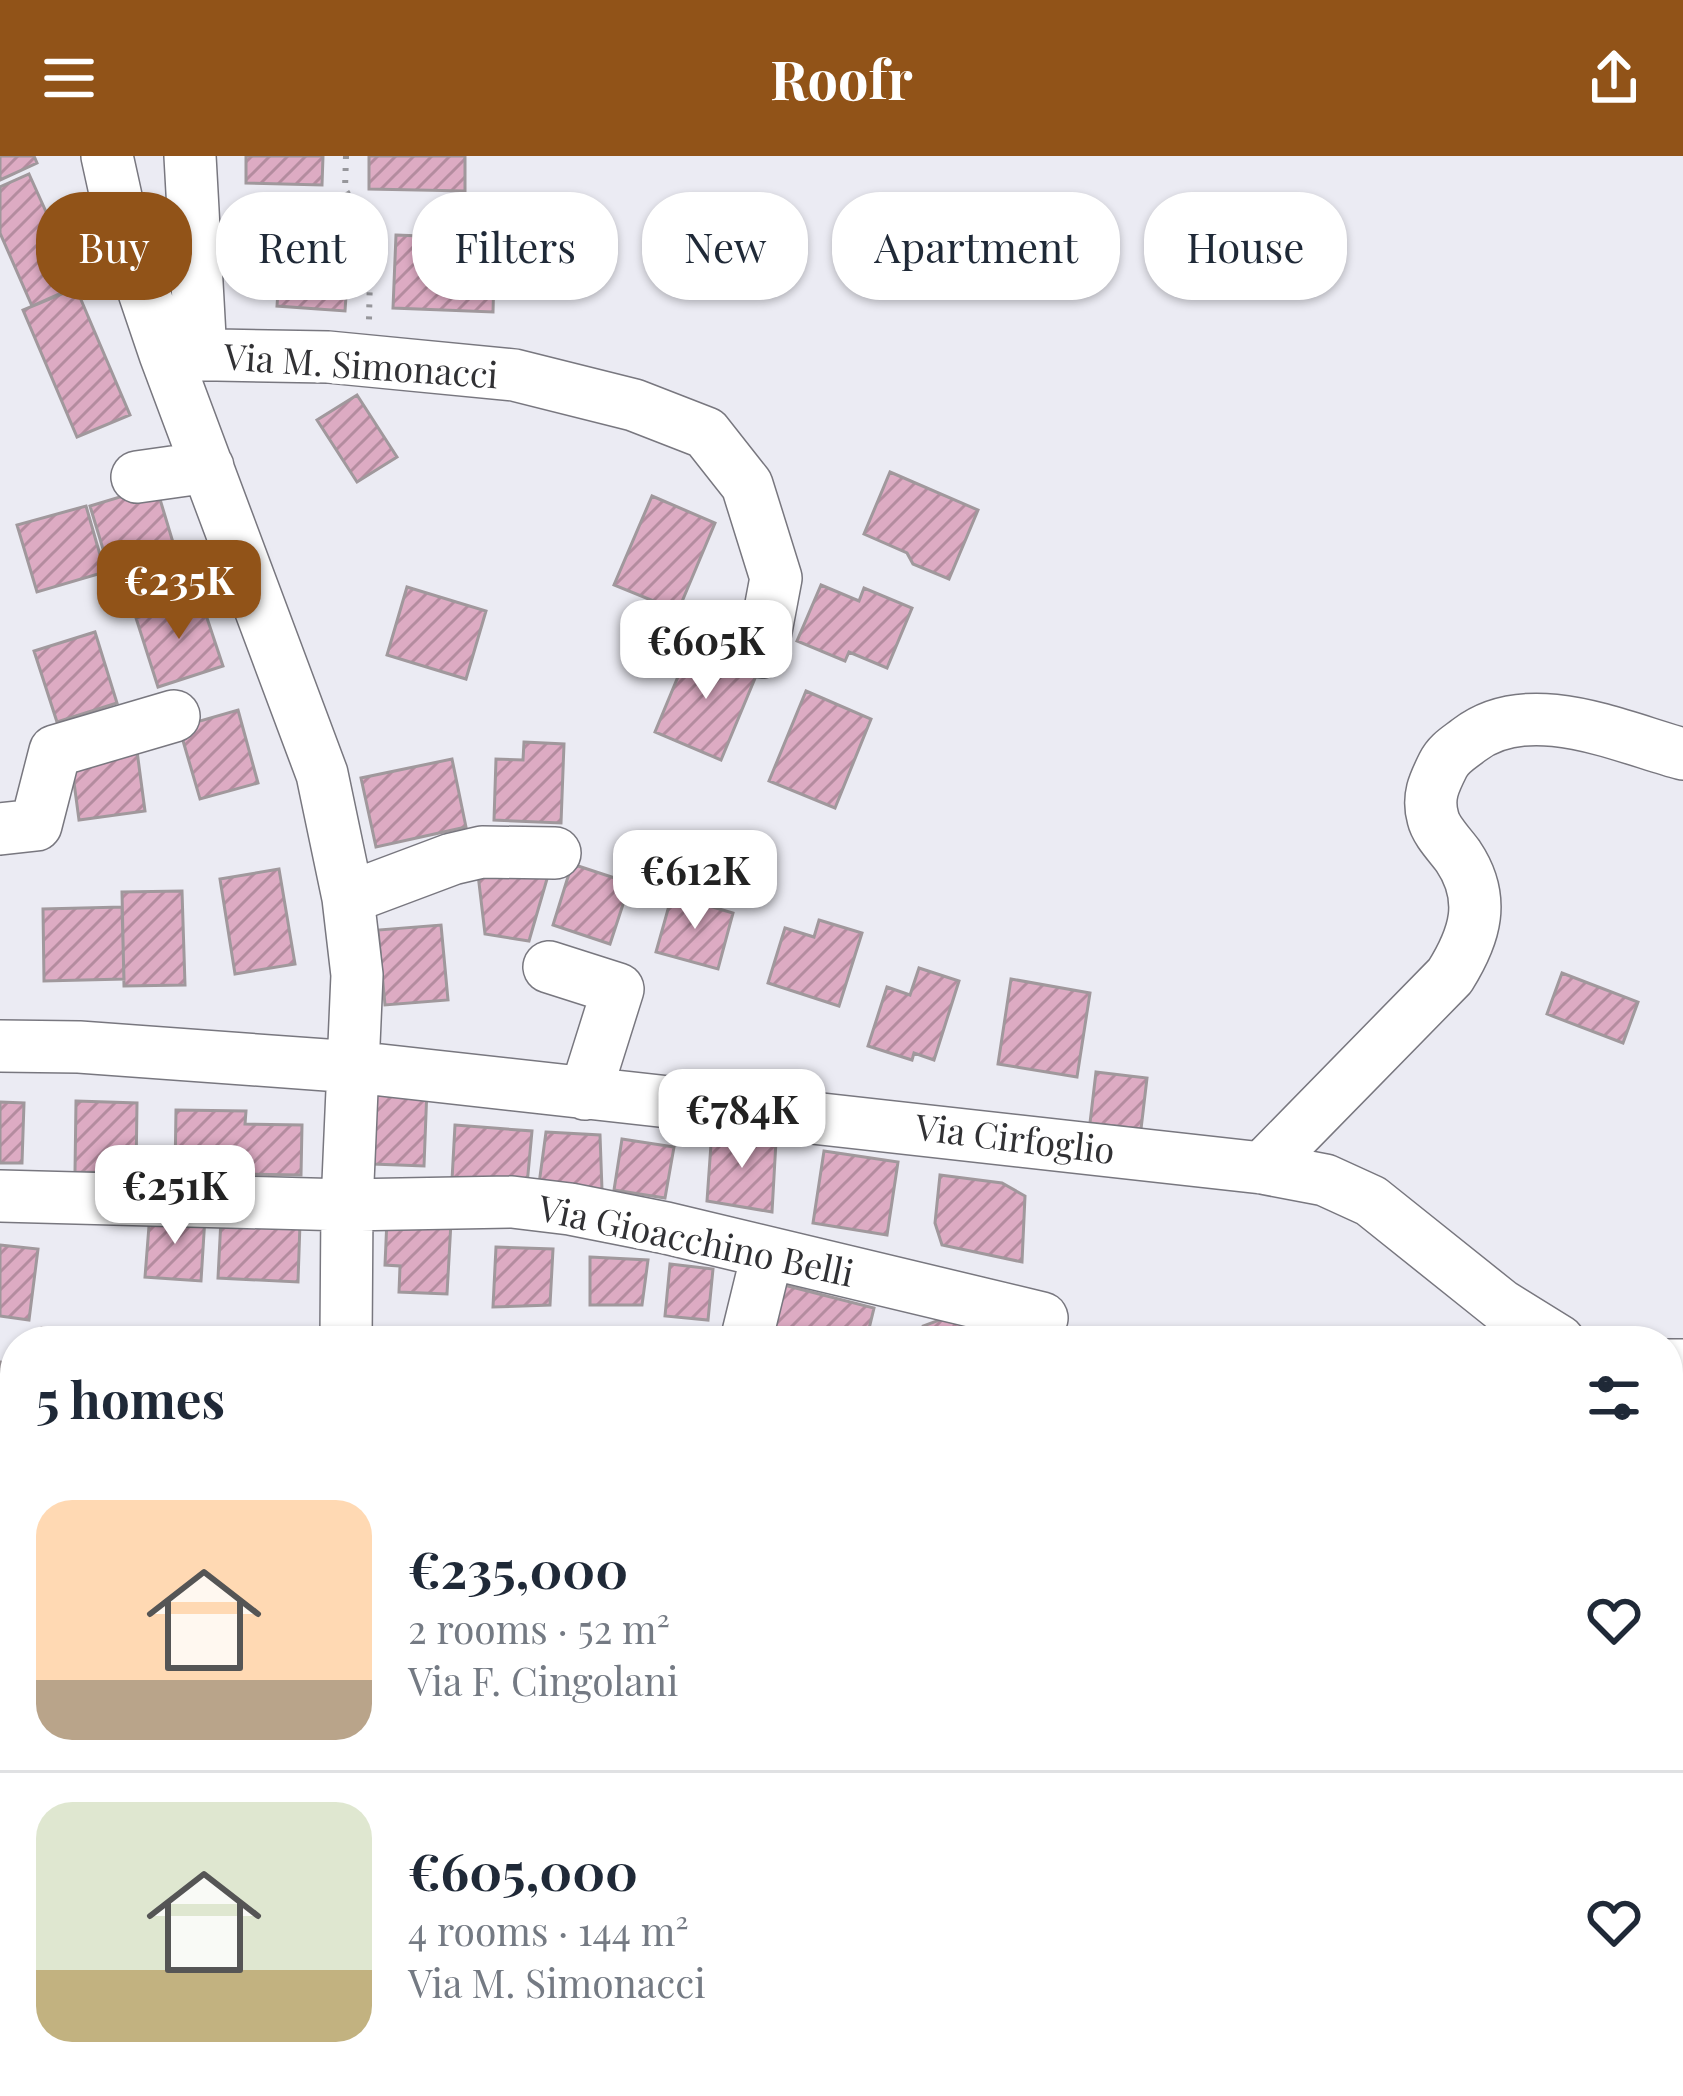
<!DOCTYPE html>
<meta charset="utf-8">
<style>
body{margin:0;font-family:"Playfair Display",serif;background:#f2f2f3;color:#1f2937;height:100vh;display:flex;flex-direction:column;font-size:45px;white-space:nowrap}
*{box-sizing:border-box;margin:0}
p{font-size:39px;color:#747a83}
.icon{flex:none;width:66px;height:66px;fill:none;stroke:currentColor;stroke-width:2;stroke-linecap:round;stroke-linejoin:round}
.map{position:relative;flex:1;overflow:hidden}
.details{position:absolute;left:0px;top:1170px;width:1683px;height:771px;display:flex;flex-direction:column;background:#fff;border-radius:48px 48px 0 0;box-shadow:0 3px 9px #0004}
.details>*{flex:none}
.guide{position:absolute;left:36px;top:36px;width:1611px;height:108px;display:flex;gap:24px}
.price{position:absolute;translate:-50% -102px;padding:0 27px;border-radius:24px;background:#fff;color:#222;font-size:39px;line-height:78px;filter:drop-shadow(0 3px 6px #0008)}
.price::after{content:'';position:absolute;left:50%;top:72px;width:36px;height:27px;margin-left:-18px;background:inherit;clip-path:polygon(0 0,100% 0,50% 100%)}
.price.selected{background:#915318;color:#fff}
ul{padding:0;list-style:none}
li{display:flex;align-items:center;gap:36px;height:300px;padding:0 36px}
li+li{border-top:3px solid #e0e1e3}
li span{display:grid;place-items:center;flex:none;width:336px;height:240px;border-radius:36px;color:#555}
li>.icon{margin-inline-start:auto}
span .icon{width:144px;height:144px;fill:#fffc;stroke-width:1}
li b{font-size:51px}
h2{display:flex;justify-content:space-between;align-items:center;height:144px;padding:0 36px;font-size:51px}
.pill{padding:0 42px;border-radius:48px;background:#fff;box-shadow:0 3px 9px #0004;font-size:42px;line-height:108px}
.pill.selected{background:#915318;color:#fff}
header{display:flex;justify-content:space-between;align-items:center;height:156px;padding:0 36px;background:#915318;color:#fff;font-size:54px;font-weight:700}
.map>svg:first-child{display:block}
.medical{fill:#f4dcd1}
.building{fill:url(#building-hatch);stroke:#a0989c;stroke-width:3}
.lines{fill:none;stroke-linecap:round;stroke-linejoin:round}
.minor-casing{stroke:#78777f;stroke-width:54}
.major-casing{stroke:#c9c9ca;stroke-width:69}
.path{stroke:#96969b;stroke-width:6;stroke-dasharray:3 9;stroke-linecap:butt}
.minor{stroke:#fff;stroke-width:51}
.major{stroke:#e8b686;stroke-width:66}
.labels{text-anchor:middle;stroke-width:12;stroke-linejoin:round;paint-order:stroke}
.street-label{font-size:36px;fill:#313134;stroke:#fff}
</style>
<header><svg class="icon" aria-label="menu" viewBox="0 0 24 24"><path d="M4 6h16M4 12h16M4 18h16"/></svg>Roofr<svg class="icon" aria-label="share" viewBox="0 0 24 24"><path d="M12 15V3M7 8l5-5 5 5M5 13v7h14v-7"/></svg></header>
<div class="map">
<svg width="1683" height="1940" viewBox="0 0 1683 1940">
<defs>
<pattern id="building-hatch" width="6" height="6" patternUnits="userSpaceOnUse" patternTransform="scale(3)"><rect width="6" height="6" fill="#ddabc3"/><path d="M-1 1l2-2M0 6l6-6M5 7l2-2" fill="none" stroke="#b48c9f"/></pattern>
</defs>
<rect width="100%" height="100%" fill="#ebebf3"/>
<!-- medical -->
<path class="medical" d="M 363,1926 L 1065,1926 L 1093,1940 L 363,1940 Z"/>
<!-- building -->
<path class="building" d="M 0,0 L 34,0 L 37,7 L 0,24 Z
M 246,0 L 323,0 L 322,29 L 246,27 Z
M 369,0 L 465,0 L 465,35 L 369,33 Z
M 29,18 L 79,129 L 32,150 L 0,77 L 0,31 Z
M 282,77 L 350,82 L 345,155 L 277,150 Z
M 396,79 L 495,83 L 493,156 L 393,152 Z
M 76,132 L 130,259 L 77,281 L 23,154 Z
M 357,239 L 397,301 L 357,326 L 317,264 Z
M 890,316 L 978,354 L 949,423 L 913,408 L 907,397 L 864,378 Z
M 156,330 L 175,393 L 109,413 L 90,350 Z
M 652,340 L 715,367 L 678,455 L 614,429 Z
M 86,350 L 105,416 L 37,436 L 17,369 Z
M 821,429 L 859,445 L 864,432 L 912,452 L 887,512 L 849,496 L 845,505 L 797,485 Z
M 407,431 L 486,455 L 466,523 L 387,499 Z
M 200,441 L 223,510 L 158,531 L 136,462 Z
M 95,476 L 117,547 L 57,566 L 34,495 Z
M 692,487 L 758,515 L 721,604 L 655,576 Z
M 806,535 L 871,563 L 835,652 L 769,625 Z
M 238,554 L 258,627 L 200,643 L 179,571 Z
M 524,586 L 564,588 L 561,667 L 494,664 L 496,603 L 523,604 Z
M 137,595 L 145,655 L 79,664 L 71,604 Z
M 452,603 L 466,671 L 376,691 L 361,622 Z
M 572,708 L 630,727 L 610,788 L 553,769 Z
M 477,710 L 549,716 L 529,785 L 485,778 Z
M 279,713 L 295,808 L 235,818 L 220,723 Z
M 182,735 L 185,829 L 124,830 L 122,736 Z
M 672,739 L 733,757 L 718,813 L 656,796 Z
M 122,751 L 124,823 L 44,825 L 43,753 Z
M 819,764 L 862,777 L 839,850 L 768,827 L 785,772 L 814,781 Z
M 441,769 L 448,844 L 385,849 L 378,774 Z
M 919,812 L 959,825 L 934,904 L 914,897 L 912,904 L 868,890 L 887,831 L 910,839 Z
M 1562,817 L 1638,846 L 1623,887 L 1547,858 Z
M 1011,823 L 1090,837 L 1077,921 L 998,908 Z
M 1096,916 L 1147,922 L 1141,973 L 1090,967 Z
M 376,930 L 427,932 L 424,1010 L 373,1008 Z
M 76,945 L 137,947 L 136,1017 L 75,1016 Z
M 0,946 L 24,947 L 22,1007 L 0,1007 Z
M 176,954 L 246,955 L 245,968 L 302,969 L 301,1019 L 175,1017 Z
M 455,969 L 532,975 L 527,1029 L 452,1024 Z
M 712,974 L 776,985 L 772,1056 L 707,1045 Z
M 546,976 L 600,979 L 602,1034 L 539,1028 Z
M 622,983 L 674,991 L 665,1042 L 614,1034 Z
M 824,995 L 898,1006 L 887,1079 L 813,1067 Z
M 940,1019 L 1002,1027 L 1025,1040 L 1022,1106 L 942,1089 L 935,1067 Z
M 150,1057 L 205,1061 L 201,1125 L 145,1121 Z
M 221,1063 L 300,1067 L 298,1126 L 218,1122 Z
M 387,1063 L 451,1066 L 447,1138 L 399,1136 L 400,1110 L 385,1109 Z
M 0,1089 L 38,1093 L 29,1164 L 0,1160 Z
M 496,1091 L 553,1093 L 550,1149 L 493,1151 Z
M 590,1101 L 648,1104 L 642,1149 L 590,1149 Z
M 670,1108 L 713,1113 L 708,1164 L 665,1160 Z
M 776,1127 L 874,1152 L 866,1185 L 761,1185 Z
M 950,1160 L 976,1169 L 990,1185 L 920,1185 L 923,1170 Z
M 42,1172 L 122,1180 L 121,1185 L 40,1185 Z
M 0,1206 L 15,1208 L 12,1279 L 0,1278 Z
M 7,1660 L 15,1672 L 15,1724 L 0,1733 L 0,1664 Z
M 15,1777 L 15,1812 L 1,1785 Z
M 2,1820 L 15,1840 L 15,1881 L 0,1890 Z
M 119,1926 L 237,1926 L 238,1928 L 216,1940 L 126,1940 Z
M 312,1926 L 321,1926 L 322,1940 L 286,1940 L 286,1934 Z
M 492,1926 L 525,1926 L 525,1936 L 491,1934 Z
M 536,1926 L 594,1926 L 593,1940 L 536,1939 Z
M 601,1926 L 854,1926 L 855,1940 L 686,1940 L 686,1929 L 650,1929 L 649,1940 L 601,1940 Z"/>
<g class="lines">
<defs>
<path id="minor" d="M 107,0 L 124,77 L 165,198 L 322,618 L 348,742 L 357,819 L 347,1049 L 346,1185
M 190,0 L 201,199
M 165,198 L 328,201 L 514,219 L 634,249 L 706,277 L 747,329 L 776,422 L 762,496
M 137,321 L 208,311
M 0,673 L 36,669 L 55,595 L 174,560
M 348,742 L 452,703 L 482,696 L 555,697
M 549,811 L 618,833 L 585,938
M 0,890 L 79,891 L 354,911 L 1262,1012 L 1325,1024 L 1371,1045 L 1501,1149 L 1559,1185
M 1262,1012 L 1450,820 C 1475,780 1487,743 1458,700 C 1450,689 1436,675 1433,662 C 1427,641 1434,627 1443,609 C 1449,597 1459,592 1469,584 C 1529,538 1620,581 1683,598
M 0,1040 L 347,1049 L 512,1046 L 570,1053 L 666,1072 L 1042,1162
M 746,1185 L 767,1099
M 1668,1209 L 1683,1209
M 0,1530 L 15,1568
M 1112,1926 L 1123,1929 L 1133,1940
M 35,1940 L 59,1926
M 378,1940 L 378,1926"/>
<path id="major" d="M 0,1352 L 15,1354
M 1228,1926 L 1235,1940"/>
</defs>
<!-- minor casing -->
<use href="#minor" class="minor-casing"/>
<!-- major casing -->
<use href="#major" class="major-casing"/>
<!-- path -->
<path class="path" d="M 346,0 L 345,33 L 371,74 L 369,164
M 0,1641 L 15,1632
M 252,1940 L 286,1926"/>
<!-- minor -->
<use href="#minor" class="minor"/>
<!-- major -->
<use href="#major" class="major"/>
</g>
<g class="labels">
<!-- street labels -->
<g class="street-label">
<text transform="translate(361 210) rotate(4)" y="13">Via M. Simonacci</text>
<text transform="translate(1015 983) rotate(7)" y="13">Via Cirfoglio</text>
<text transform="translate(696 1085) rotate(12)" y="13">Via Gioacchino Belli</text>
</g>
</g>
</svg>
<b class="price selected" style="left:179px;top:486px">€235K</b>
<b class="price" style="left:706px;top:546px">€605K</b>
<b class="price" style="left:695px;top:776px">€612K</b>
<b class="price" style="left:742px;top:1015px">€784K</b>
<b class="price" style="left:175px;top:1091px">€251K</b>
<div class="guide">
<a class="pill selected">Buy</a>
<a class="pill">Rent</a>
<a class="pill">Filters</a>
<a class="pill">New</a>
<a class="pill">Apartment</a>
<a class="pill">House</a>
</div>
<section class="details">
<h2>5 homes<svg class="icon" aria-label="filters" viewBox="0 0 24 24"><path d="M4 7h16M4 17h16"/><circle cx="9" cy="7" r="2"/><circle cx="15" cy="17" r="2"/></svg></h2>
<ul>
<li><span style="background:linear-gradient(#ffd9b3 75%,#b9a48a 0)"><svg class="icon" aria-label="home" viewBox="0 0 24 24"><path d="M3 11l9-7 9 7M6 9v11h12V9"/></svg></span><div><b>€235,000</b><p>2 rooms · 52 m²</p><p>Via F. Cingolani</p></div><svg class="icon" aria-label="heart" viewBox="0 0 24 24"><path d="M12 20l-8-8c-3-5 5-10 8-4 3-6 11-1 8 4z"/></svg></li>
<li><span style="background:linear-gradient(#dfe7d0 70%,#c2b280 0)"><svg class="icon" aria-label="home" viewBox="0 0 24 24"><path d="M3 11l9-7 9 7M6 9v11h12V9"/></svg></span><div><b>€605,000</b><p>4 rooms · 144 m²</p><p>Via M. Simonacci</p></div><svg class="icon" aria-label="heart" viewBox="0 0 24 24"><path d="M12 20l-8-8c-3-5 5-10 8-4 3-6 11-1 8 4z"/></svg></li>
</ul>
</section>
</div>
